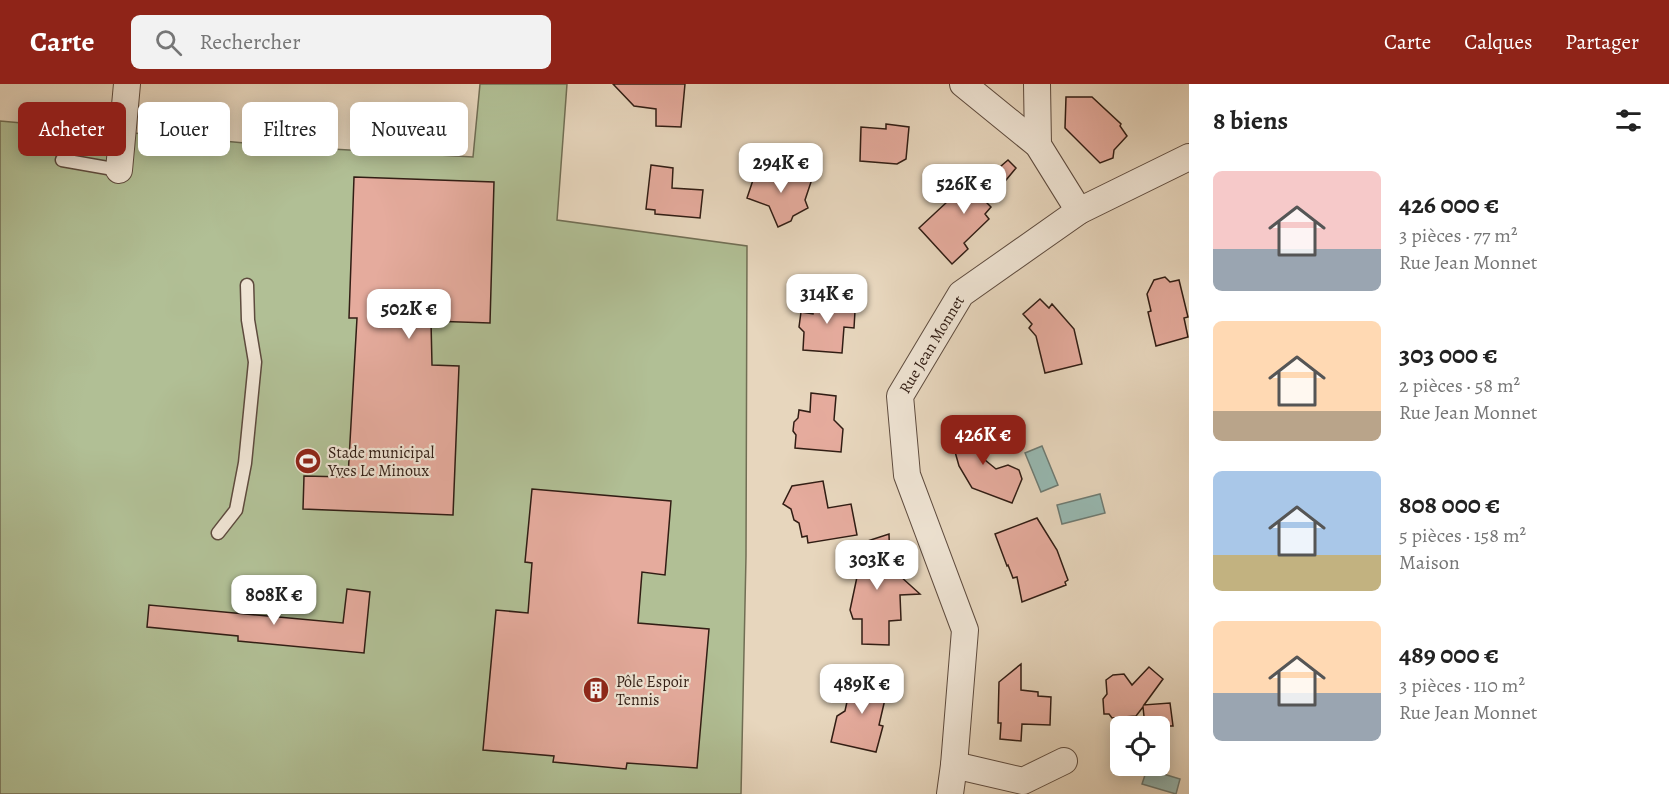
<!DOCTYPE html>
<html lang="fr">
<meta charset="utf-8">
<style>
body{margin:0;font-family:Alegreya,serif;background:#f2f2f2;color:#222;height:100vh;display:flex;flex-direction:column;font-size:22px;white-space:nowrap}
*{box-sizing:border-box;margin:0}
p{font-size:20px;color:#767676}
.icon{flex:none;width:33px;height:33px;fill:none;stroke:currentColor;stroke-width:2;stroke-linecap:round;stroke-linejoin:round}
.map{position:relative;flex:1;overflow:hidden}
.panel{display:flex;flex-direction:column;background:#fff;width:480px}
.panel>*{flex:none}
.guide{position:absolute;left:18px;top:18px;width:570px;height:54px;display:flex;gap:12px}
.tools{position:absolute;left:1110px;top:632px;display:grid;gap:12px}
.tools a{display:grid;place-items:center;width:60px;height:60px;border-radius:9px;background:#fff;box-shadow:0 3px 15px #0003;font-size:30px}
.price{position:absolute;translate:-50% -51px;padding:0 14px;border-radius:12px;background:#fff;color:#222;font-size:20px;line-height:39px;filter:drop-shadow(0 2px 3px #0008)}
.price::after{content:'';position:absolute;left:50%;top:36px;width:18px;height:14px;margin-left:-9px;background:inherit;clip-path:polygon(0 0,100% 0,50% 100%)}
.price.on{background:#8f2418;color:#fff}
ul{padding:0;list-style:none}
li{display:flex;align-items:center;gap:18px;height:150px;padding:0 24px}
li span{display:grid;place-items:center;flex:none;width:168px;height:120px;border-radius:9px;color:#555}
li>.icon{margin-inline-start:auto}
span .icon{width:72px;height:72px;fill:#fffc;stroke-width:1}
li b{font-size:26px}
h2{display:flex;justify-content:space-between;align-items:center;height:72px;padding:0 24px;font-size:26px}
.tag{padding:0 21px;border-radius:9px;background:#fff;box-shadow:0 3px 15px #0003;font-size:21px;line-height:54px}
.tag.on{background:#8f2418;color:#fff}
header{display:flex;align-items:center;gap:36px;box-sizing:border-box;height:84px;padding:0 30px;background:#8f2418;color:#fff}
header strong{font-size:28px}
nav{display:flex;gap:33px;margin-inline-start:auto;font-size:21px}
.search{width:420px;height:54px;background:#f2f2f2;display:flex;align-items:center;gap:15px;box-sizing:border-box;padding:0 21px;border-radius:9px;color:#767676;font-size:22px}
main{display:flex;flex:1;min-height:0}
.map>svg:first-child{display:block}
.green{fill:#b1bf95;stroke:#716e54;stroke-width:1.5}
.water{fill:#97b9b2;stroke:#6e7b73;stroke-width:1.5}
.building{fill:#e5ab9d;stroke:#311d14;stroke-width:1.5}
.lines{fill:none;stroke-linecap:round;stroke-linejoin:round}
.lane-casing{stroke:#5e4b3e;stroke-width:15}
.street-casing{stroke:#5e4b3e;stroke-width:28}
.lane{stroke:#efe4d4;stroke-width:12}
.street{stroke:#efe4d4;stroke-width:26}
.labels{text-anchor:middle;stroke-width:4.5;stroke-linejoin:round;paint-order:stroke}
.street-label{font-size:16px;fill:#311d14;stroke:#efe4d4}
.poi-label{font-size:16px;fill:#311d14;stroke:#efe4d4;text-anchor:start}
</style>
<header>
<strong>Carte</strong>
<div class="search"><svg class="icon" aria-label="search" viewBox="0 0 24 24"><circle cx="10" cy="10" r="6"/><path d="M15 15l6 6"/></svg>Rechercher</div>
<nav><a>Carte</a><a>Calques</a><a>Partager</a></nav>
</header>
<main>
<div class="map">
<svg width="1189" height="710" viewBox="0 0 1189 710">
<rect width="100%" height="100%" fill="#e7d6bd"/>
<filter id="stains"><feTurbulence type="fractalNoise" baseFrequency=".00333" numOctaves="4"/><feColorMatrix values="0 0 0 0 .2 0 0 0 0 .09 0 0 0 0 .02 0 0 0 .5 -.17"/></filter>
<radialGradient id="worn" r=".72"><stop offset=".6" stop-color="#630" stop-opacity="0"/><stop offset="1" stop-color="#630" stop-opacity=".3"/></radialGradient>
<!-- green -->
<path class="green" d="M 480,0 L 567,0 L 557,136 L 747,162 L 746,472 L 741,710 L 0,710 L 0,37 L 278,62 L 473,73 Z"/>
<!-- water -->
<path class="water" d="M 1042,362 L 1058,401 L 1041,408 L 1025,369 Z
M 1100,410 L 1105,429 L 1062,440 L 1057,421 Z
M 1147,685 L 1180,695 L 1176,710 L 1142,700 Z"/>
<!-- building -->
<path class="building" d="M 613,0 L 685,0 L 681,43 L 656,42 L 656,25 L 634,22 Z
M 1066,13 L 1092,13 L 1121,40 L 1120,42 L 1127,52 L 1114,66 L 1113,74 L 1100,79 L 1065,44 Z
M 886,40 L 909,43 L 906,75 L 897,80 L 860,77 L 861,43 L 886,45 Z
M 1008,76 L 1016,84 L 987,119 L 991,123 L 985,130 L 989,135 L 964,159 L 968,165 L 952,180 L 919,144 L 948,117 L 951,118 L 967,104 L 971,108 Z
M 651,81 L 673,84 L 672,104 L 703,106 L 700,134 L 655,130 L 655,126 L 646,125 Z
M 757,84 L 778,91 L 778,88 L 787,91 L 789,87 L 812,95 L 805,116 L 808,124 L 793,132 L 791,137 L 778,143 L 769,122 L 747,114 Z
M 354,93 L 494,98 L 490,239 L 431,237 L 432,281 L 459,282 L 453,431 L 303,425 L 304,392 L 348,393 L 357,234 L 349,234 Z
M 1165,193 L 1170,198 L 1179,196 L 1188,233 L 1184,234 L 1188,253 L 1156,262 L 1148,228 L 1151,227 L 1147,210 L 1154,196 Z
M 833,212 L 848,214 L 855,227 L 854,244 L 844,243 L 842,269 L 803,266 L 804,248 L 799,243 L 801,228 L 813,230 L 814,219 L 825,221 Z
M 1040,215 L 1049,224 L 1052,220 L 1074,245 L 1082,280 L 1045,289 L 1036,252 L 1029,244 L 1032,240 L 1023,230 Z
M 811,309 L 836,312 L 834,336 L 843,345 L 841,368 L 795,364 L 796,351 L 793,347 L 794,338 L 798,334 L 799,326 L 810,328 Z
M 960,335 L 980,342 L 975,357 L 979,371 L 996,385 L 1008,381 L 1019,386 L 1022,395 L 1012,419 L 972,404 L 959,382 L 952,357 Z
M 823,397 L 828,424 L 851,420 L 857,451 L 808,459 L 807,452 L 802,453 L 799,439 L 794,436 L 791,425 L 783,420 L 792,402 Z
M 532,405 L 671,417 L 665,491 L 642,488 L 638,539 L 709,545 L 697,684 L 627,679 L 626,685 L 553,678 L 554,672 L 483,666 L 496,526 L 528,529 L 532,479 L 525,478 Z
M 1037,434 L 1057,466 L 1068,496 L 1065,498 L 1066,501 L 1022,518 L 1017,493 L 1013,494 L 1008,481 L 1007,482 L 995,450 Z
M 889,450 L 890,483 L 920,510 L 900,511 L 901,536 L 889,537 L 889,561 L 862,560 L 862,535 L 853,535 L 850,526 L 857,493 L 853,481 L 855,461 Z
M 347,505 L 370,508 L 364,569 L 238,557 L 238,552 L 147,543 L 149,521 L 343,539 Z
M 1021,580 L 1021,606 L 1038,608 L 1038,612 L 1051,613 L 1050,641 L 1022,640 L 1021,657 L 1000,655 L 1001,639 L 998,639 L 999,598 Z
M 1149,583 L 1163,595 L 1144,621 L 1170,619 L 1173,642 L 1145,642 L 1143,623 L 1136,632 L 1112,634 L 1109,630 L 1104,630 L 1103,615 L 1107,610 L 1106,596 L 1113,591 L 1124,590 L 1132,601 Z
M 865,592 L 889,598 L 879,641 L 883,642 L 876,668 L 831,658 L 837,632 L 845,627 L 850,604 Z"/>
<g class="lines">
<defs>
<path id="lane" d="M 62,76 L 119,86
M 218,449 L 236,426 L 245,379 L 255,278 L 248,236 L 247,201"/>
<g id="street">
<path d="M 963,0 L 1038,61 L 1079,127"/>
<path d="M 1037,0 L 1038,61"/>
<path d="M 119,86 L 127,0"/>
<path d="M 954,681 L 1023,697 L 1064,677"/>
<path id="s1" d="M 950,710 L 954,681 L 965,546 L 907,391 L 900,312 L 961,210 L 1079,127 L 1189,73"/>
</g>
</defs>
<!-- lane casing -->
<use href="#lane" class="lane-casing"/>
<!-- street casing -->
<use href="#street" class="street-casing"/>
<!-- lane -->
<use href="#lane" class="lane"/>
<!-- street -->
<use href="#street" class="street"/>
</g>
<!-- icons -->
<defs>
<symbol id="stadium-disc" viewBox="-11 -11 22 22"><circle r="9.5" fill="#8f2418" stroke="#efe4d4"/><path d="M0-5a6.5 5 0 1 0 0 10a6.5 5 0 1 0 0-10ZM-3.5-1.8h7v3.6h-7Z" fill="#fff"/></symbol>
<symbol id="building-disc" viewBox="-11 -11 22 22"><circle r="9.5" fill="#8f2418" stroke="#efe4d4"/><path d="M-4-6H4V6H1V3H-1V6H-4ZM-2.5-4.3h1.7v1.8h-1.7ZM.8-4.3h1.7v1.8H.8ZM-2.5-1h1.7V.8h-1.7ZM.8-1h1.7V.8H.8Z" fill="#fff"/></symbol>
</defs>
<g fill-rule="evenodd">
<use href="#stadium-disc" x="293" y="362" width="30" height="30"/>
<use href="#building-disc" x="581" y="591" width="30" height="30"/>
</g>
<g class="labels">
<!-- street labels -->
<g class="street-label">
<text dy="6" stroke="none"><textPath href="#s1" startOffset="470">Rue Jean Monnet</textPath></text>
</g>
<!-- poi labels -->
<g class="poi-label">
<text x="328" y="374">Stade municipal<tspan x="328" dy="18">Yves Le Minoux</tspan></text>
<text x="616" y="603">Pôle Espoir<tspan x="616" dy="18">Tennis</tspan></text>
</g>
</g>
<rect width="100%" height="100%" filter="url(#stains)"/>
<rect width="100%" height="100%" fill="url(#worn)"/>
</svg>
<div class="tools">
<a><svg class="icon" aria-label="locate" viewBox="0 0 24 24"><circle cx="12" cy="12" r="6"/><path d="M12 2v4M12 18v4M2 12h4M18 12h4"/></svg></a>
</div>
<b class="price" style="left:781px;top:110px">294K €</b>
<b class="price" style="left:964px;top:131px">526K €</b>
<b class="price" style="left:827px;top:241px">314K €</b>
<b class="price" style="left:409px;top:256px">502K €</b>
<b class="price on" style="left:983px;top:382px">426K €</b>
<b class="price" style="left:877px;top:507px">303K €</b>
<b class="price" style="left:274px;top:542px">808K €</b>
<b class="price" style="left:862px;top:631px">489K €</b>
<div class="guide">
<a class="tag on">Acheter</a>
<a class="tag">Louer</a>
<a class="tag">Filtres</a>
<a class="tag">Nouveau</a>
</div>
</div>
<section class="panel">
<h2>8 biens<svg class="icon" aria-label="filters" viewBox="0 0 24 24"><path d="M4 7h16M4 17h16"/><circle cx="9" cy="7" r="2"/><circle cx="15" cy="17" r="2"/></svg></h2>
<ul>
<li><span style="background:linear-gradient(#f6c9c9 65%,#9aa5b1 0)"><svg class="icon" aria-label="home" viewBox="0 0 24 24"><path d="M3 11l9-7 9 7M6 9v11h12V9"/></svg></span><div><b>426 000 €</b><p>3 pièces · 77 m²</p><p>Rue Jean Monnet</p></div></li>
<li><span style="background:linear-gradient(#ffd9b3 75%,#b9a48a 0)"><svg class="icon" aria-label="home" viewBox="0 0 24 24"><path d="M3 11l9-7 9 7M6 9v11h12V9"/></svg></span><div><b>303 000 €</b><p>2 pièces · 58 m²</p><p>Rue Jean Monnet</p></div></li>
<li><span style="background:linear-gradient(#a9c7e8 70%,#c2b280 0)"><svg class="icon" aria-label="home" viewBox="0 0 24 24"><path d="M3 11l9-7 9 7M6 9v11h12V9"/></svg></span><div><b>808 000 €</b><p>5 pièces · 158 m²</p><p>Maison</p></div></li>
<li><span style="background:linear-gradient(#ffd9b3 60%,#9aa5b1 0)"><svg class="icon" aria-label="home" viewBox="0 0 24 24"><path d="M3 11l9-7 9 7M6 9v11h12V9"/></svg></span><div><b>489 000 €</b><p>3 pièces · 110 m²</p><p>Rue Jean Monnet</p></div></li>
</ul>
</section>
</main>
